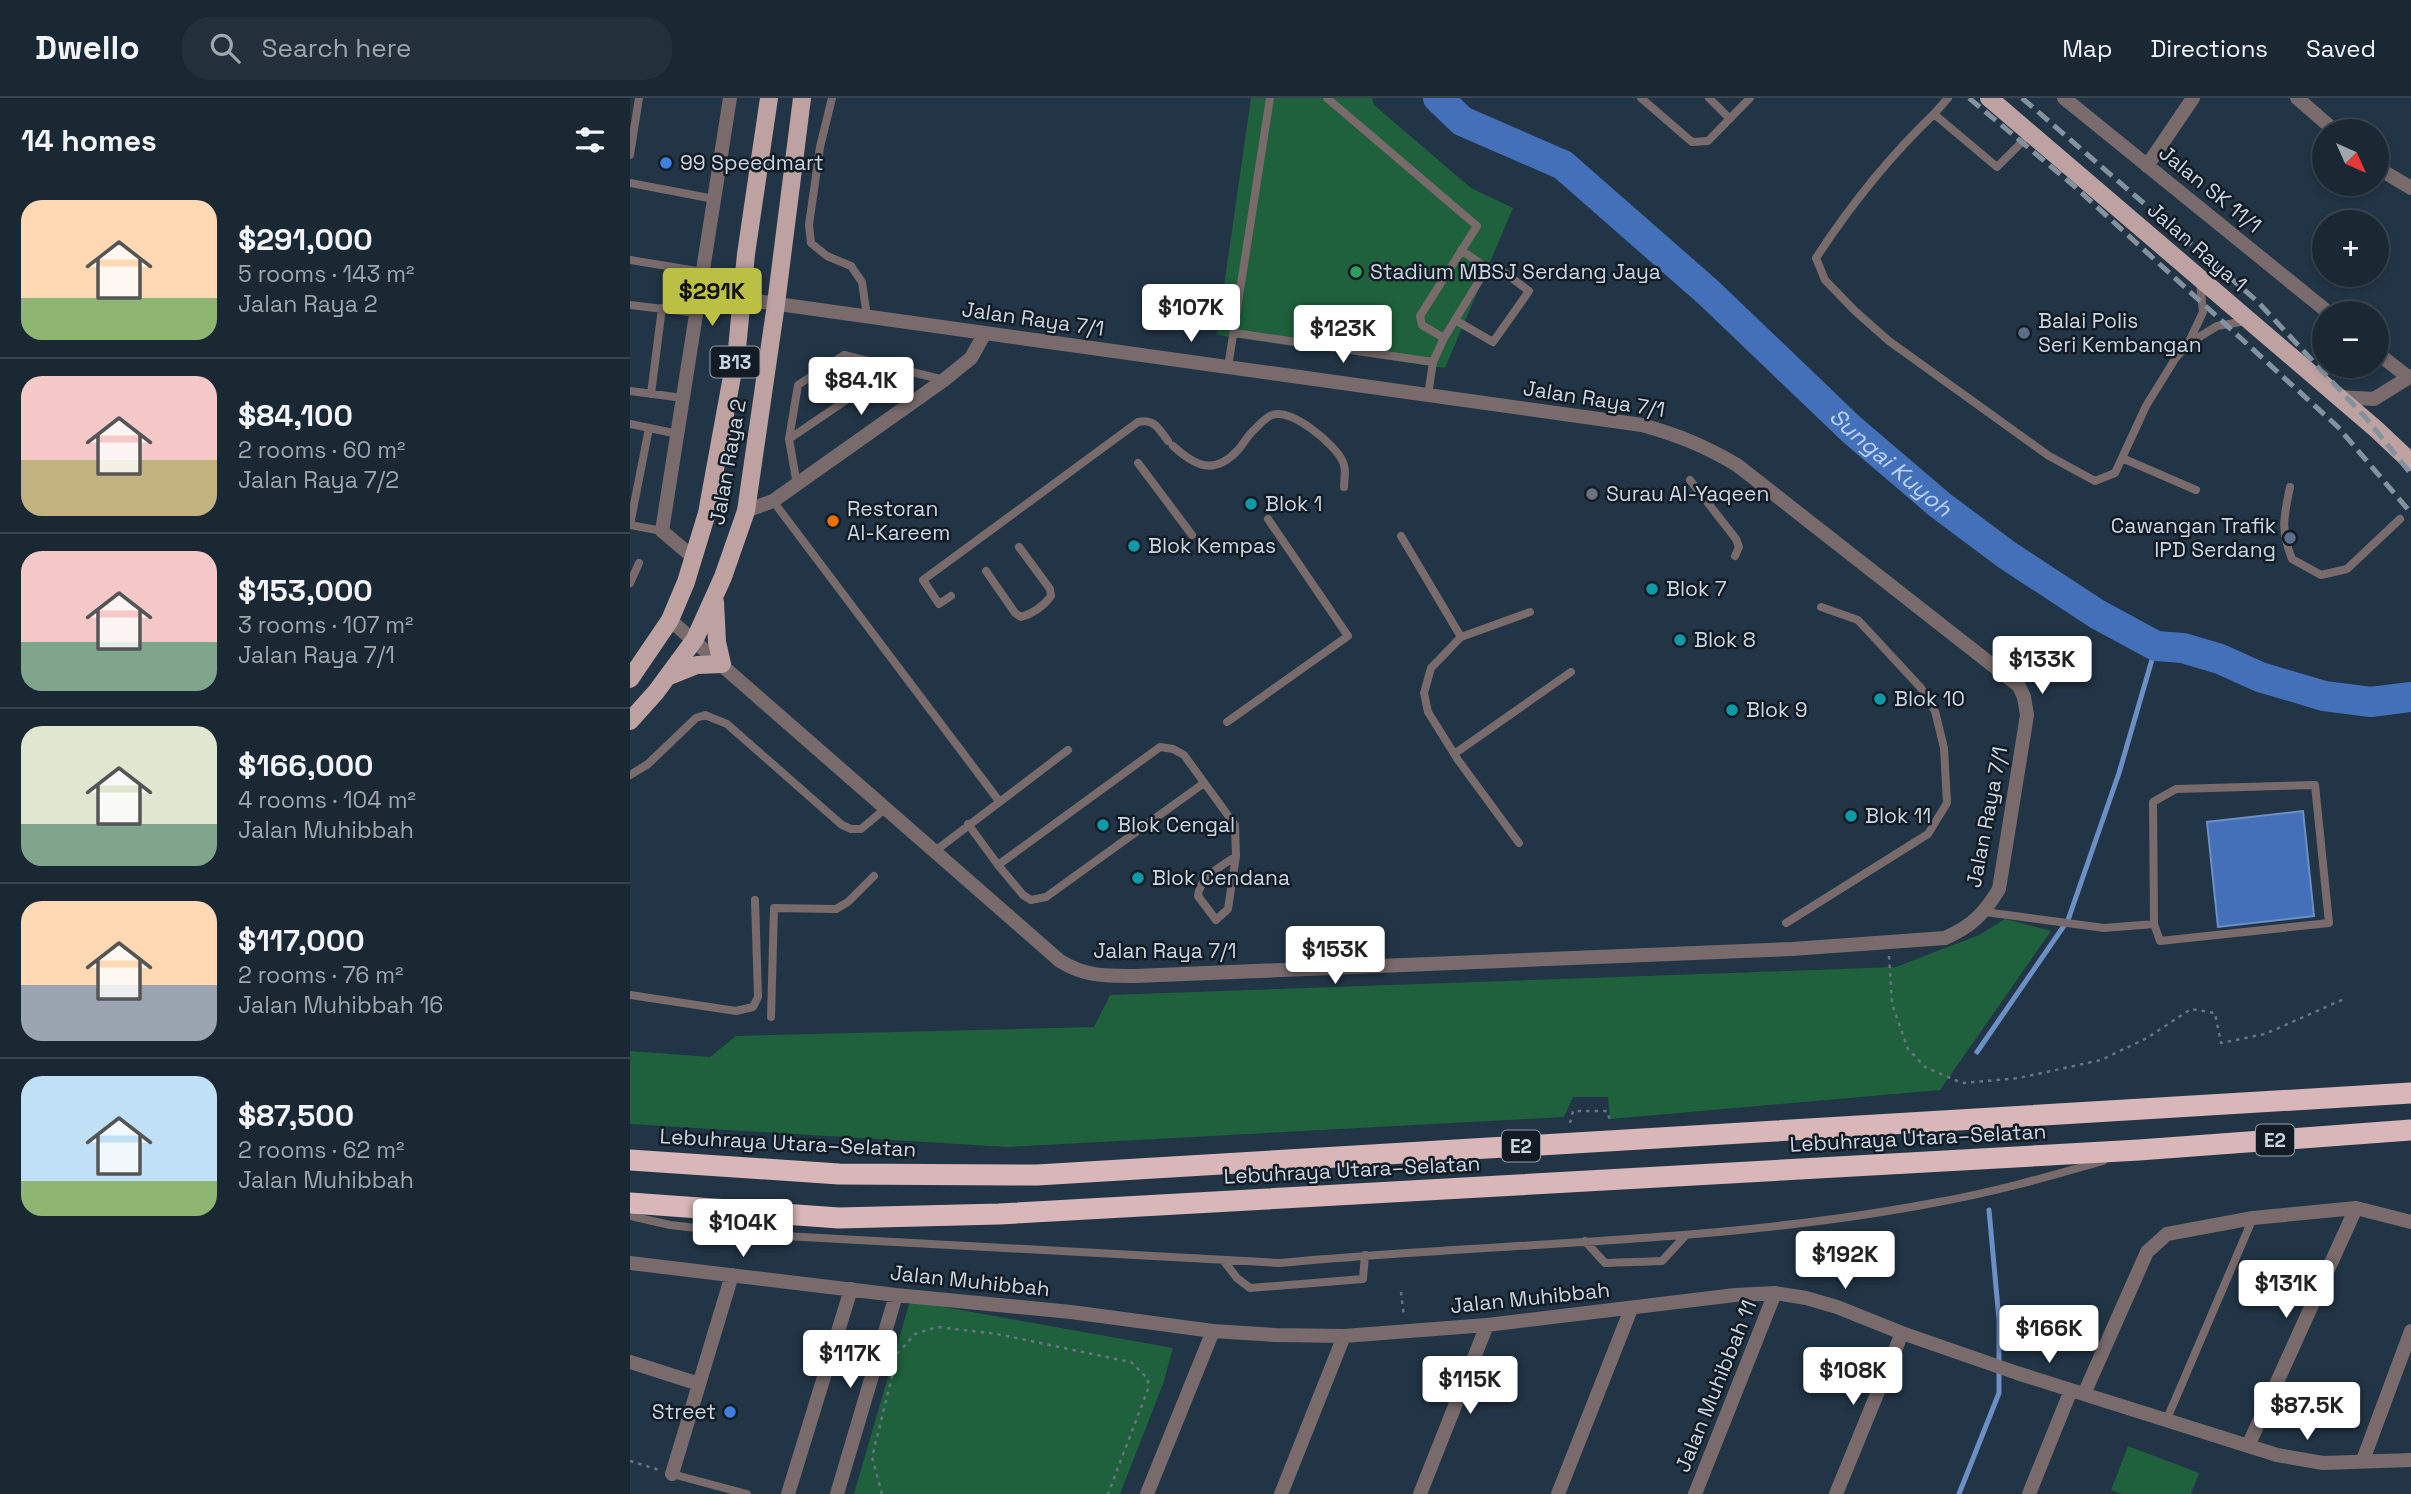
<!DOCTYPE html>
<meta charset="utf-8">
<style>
body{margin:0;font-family:"Space Grotesk",sans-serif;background:#23303c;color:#f1f3f6;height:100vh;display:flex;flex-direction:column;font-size:26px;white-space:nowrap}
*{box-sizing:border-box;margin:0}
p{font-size:23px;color:#9fa6ac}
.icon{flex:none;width:38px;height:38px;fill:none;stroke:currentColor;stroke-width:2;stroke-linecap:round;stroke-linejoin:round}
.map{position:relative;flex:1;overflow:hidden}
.side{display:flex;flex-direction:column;background:#1a2834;width:630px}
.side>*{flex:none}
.needle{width:46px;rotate:135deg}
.fabs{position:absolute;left:1682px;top:21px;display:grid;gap:14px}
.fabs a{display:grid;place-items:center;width:77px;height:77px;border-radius:50%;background:#1a2834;box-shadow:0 4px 10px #0003,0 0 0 2px #38444f;font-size:35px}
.price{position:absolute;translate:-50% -60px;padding:0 16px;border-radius:7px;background:#fff;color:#222;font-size:23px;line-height:46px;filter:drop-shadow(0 2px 4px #0008)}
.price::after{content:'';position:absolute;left:50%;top:42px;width:21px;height:16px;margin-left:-10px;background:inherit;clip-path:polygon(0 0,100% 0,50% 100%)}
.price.current{background:#bbc044;color:#111}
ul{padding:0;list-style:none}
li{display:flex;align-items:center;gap:21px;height:175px;padding:0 21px}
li+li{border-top:2px solid #38444f}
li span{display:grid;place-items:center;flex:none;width:196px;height:140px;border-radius:21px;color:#555}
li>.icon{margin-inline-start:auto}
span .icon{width:84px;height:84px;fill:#fffc;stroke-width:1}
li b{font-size:30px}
h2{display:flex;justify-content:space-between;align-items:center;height:84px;padding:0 21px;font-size:30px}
header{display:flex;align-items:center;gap:42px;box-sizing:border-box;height:98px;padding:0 35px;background:#1a2834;border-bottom:2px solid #38444f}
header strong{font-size:33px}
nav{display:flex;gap:38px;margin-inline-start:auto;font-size:24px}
.search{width:490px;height:63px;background:#23303c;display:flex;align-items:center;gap:18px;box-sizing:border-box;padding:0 24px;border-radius:28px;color:#9fa6ac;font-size:26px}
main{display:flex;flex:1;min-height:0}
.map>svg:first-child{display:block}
.green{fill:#1f613c}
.water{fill:#4370b9;stroke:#6c8fc5;stroke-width:2}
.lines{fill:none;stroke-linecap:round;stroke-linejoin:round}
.stream{stroke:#6c8fc5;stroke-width:5}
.river{stroke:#4370b9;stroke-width:30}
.path{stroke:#657583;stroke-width:2.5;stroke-dasharray:3.5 5;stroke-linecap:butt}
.service{stroke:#796b6b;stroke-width:8}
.minor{stroke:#796b6b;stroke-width:14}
.primary{stroke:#bea1a1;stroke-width:18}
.motorway{stroke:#d9b6b7;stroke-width:21}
.rail{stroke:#8492a0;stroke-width:5;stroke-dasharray:14 7;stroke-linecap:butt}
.shop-dot{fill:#3f7fe0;stroke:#131c24;stroke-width:2.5}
.leisure-dot{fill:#2e9e5b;stroke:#131c24;stroke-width:2.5}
.service-dot{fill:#5c6f8a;stroke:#131c24;stroke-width:2.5}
.worship-dot{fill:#6b7280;stroke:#131c24;stroke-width:2.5}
.culture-dot{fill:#0f9aa8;stroke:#131c24;stroke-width:2.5}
.food-dot{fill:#e8710a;stroke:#131c24;stroke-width:2.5}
.labels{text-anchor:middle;stroke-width:5;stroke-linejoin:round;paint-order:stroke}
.shield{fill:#131c24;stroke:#939ea8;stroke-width:2}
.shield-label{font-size:19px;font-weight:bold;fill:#cad6e1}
.poi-label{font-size:21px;fill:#cad6e1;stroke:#131c24;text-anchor:start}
.street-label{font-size:21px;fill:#cad6e1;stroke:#131c24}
.water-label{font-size:23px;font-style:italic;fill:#bbd4fc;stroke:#131c24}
</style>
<header>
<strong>Dwello</strong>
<div class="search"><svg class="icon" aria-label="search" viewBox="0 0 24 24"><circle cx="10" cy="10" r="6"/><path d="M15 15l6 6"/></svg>Search here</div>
<nav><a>Map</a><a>Directions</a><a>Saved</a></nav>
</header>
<main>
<section class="side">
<h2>14 homes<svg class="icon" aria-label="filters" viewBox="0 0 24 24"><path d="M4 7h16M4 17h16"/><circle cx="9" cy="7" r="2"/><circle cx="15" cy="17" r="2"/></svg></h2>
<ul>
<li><span style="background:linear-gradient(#ffd9b3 70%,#8fb573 0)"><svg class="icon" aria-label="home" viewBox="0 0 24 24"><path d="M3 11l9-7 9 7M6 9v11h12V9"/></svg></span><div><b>$291,000</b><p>5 rooms · 143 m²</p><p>Jalan Raya 2</p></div></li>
<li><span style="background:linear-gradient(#f6c9c9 60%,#c2b280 0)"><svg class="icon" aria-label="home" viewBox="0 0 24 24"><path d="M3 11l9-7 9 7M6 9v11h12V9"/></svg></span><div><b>$84,100</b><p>2 rooms · 60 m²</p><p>Jalan Raya 7/2</p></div></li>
<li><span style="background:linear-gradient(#f6c9c9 65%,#7fa58c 0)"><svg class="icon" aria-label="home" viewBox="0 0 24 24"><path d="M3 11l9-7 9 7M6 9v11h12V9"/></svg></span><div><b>$153,000</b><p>3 rooms · 107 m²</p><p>Jalan Raya 7/1</p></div></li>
<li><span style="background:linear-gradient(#dfe7d0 70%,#7fa58c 0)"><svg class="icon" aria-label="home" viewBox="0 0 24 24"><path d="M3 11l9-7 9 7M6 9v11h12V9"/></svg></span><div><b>$166,000</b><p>4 rooms · 104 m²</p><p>Jalan Muhibbah</p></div></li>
<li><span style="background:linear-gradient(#ffd9b3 60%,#9aa5b1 0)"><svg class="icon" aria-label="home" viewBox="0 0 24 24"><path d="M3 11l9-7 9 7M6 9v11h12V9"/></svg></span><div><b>$117,000</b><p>2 rooms · 76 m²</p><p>Jalan Muhibbah 16</p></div></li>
<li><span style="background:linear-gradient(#bfe0f5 75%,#8fb573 0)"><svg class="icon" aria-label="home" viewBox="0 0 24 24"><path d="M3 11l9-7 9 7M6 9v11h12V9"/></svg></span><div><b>$87,500</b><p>2 rooms · 62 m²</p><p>Jalan Muhibbah</p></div></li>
</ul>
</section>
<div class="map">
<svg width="1781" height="1396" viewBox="0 0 1781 1396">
<rect width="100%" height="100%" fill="#223546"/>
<!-- green -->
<path class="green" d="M 621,0 L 742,0 L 744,7 L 841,90 L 883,110 L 815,270 L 587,237 Z
M 1375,821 L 1421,833 L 1310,992 L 980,1021 L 978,999 L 943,999 L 934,1019 L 378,1049 L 0,1026 L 0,953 L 80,959 L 106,938 L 464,929 L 480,897 L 1266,869 L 1349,837 Z
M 280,1203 L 543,1250 L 533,1286 L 490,1396 L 224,1396 Z
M 1498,1348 L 1569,1375 L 1561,1396 L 1492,1396 L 1481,1392 Z"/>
<!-- water -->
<path class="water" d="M 1673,713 L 1684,818 L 1588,829 L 1577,724 Z"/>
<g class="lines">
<!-- stream -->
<path class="stream" d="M 1347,954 L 1438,822 L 1489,675 L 1526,548
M 1329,1396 L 1369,1295 L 1369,1222 L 1359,1112"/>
<!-- river -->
<path class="river" id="s1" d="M 808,0 L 832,23 L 933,67 L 1079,195 L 1221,331 L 1310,407 L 1377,457 L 1467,516 L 1526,548 L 1553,550 L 1590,561 L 1630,579 L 1694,598 L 1741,604 L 1781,599"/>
<!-- path -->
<path class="path" d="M 1259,858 L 1262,906 L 1278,951 L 1295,969 L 1332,985 L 1389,980 L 1471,962 L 1517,940 L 1561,911 L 1585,915 L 1591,945 L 1635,936 L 1714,901
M 940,1025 L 943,1013 L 977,1013 L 981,1025
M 771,1194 L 774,1219
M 0,1363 L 29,1372
M 252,1396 L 242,1359 L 268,1255 L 285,1236 L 307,1229 L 367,1236 L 501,1264 L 518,1281 L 518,1291 L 478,1396"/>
<!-- service -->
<path class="service" d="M 202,0 L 190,49 L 179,127 L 181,145 L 197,158 L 221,168 L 232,184 L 237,219
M 697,0 L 847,128 L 790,218 L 792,227 L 814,240
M 1011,0 L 1062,44 L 1078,43 L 1120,0
M 1079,0 L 1100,21
M 1304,16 L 1318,0
M 1401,35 L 1367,69 L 1304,16 C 1260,58 1220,108 1186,160 L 1195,182 L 1225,213 L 1259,243 L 1419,358 L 1465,383 L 1485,375 L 1516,308 L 1545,261 L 1558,246 L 1573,214 L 1570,184
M 0,57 L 9,0
M 0,85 L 84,101
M 0,162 L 73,174
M 0,207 L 66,215
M 825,222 L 863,244 L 899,193 L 867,169 L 857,170
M 605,235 L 803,264
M 1558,246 L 1587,228 L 1616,223
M 598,269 L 640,0
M 0,293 L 53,300
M 21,296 L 32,210
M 798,297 L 803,264 L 814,240 L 857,170 L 831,152
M 0,326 L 48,336
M 159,341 L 265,269
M 543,348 C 565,368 584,378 608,352 C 614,345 618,337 625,331 C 630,326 636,319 642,317 C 662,310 704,346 712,362 C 717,370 714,381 714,389
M 1492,360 L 1566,392
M 508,365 L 562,437
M 1060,382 L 1106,441 L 1109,449 L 1105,458
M 167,387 L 159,341 L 168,287 L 214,257 L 314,282
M 1660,389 C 1654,419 1650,431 1662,461 L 1691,477 L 1717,471 L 1770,421
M 143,403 L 369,703
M 0,427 L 19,330
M 0,427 L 32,433
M 771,438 L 831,539 L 900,514
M 356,473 L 385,515 L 391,519 C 402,516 414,508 421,498 L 420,491 L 389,449
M 0,485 L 9,465
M 321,498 L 309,506 L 293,482 L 508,324 C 524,320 529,331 538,343
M 831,539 L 801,570 L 794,595 L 798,614 L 828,662 L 889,745
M 597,624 L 718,538 L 638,421
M 824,656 L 941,574
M 0,677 L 18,666 L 66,620 L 75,617 L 97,626 L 212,727 L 221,731 L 231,731 L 256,710
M 338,726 L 368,767 L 530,649 L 543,651 L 554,657 L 605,727 L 606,758 L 598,811 L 586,822 L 568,798 C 570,778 591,769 606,758
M 305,753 L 438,652
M 368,767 L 393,797 L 401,802 L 416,799 L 574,685
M 1355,814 L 1474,830 L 1524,826 L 1530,843 L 1699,825 L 1685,687 L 1546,691 L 1523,704 L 1524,826
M 1156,825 L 1298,736 L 1317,705 L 1314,650 L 1305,613 L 1291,590 L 1228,522 L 1191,509
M 0,897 L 106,913 L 123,909 L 128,899 L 125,802
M 141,919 L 144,810 L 206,811 L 218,804 L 244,778
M 0,1118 L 40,1127 L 120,1136 L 649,1165 C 867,1144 1088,1146 1303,1105 C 1361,1095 1417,1079 1473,1063
M 955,1143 L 975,1165 L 1032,1163 L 1056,1137
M 593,1162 L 607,1180 L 620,1190 L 733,1181 L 735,1157
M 1536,1323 L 1623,1120
M 42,1376 L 117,1396"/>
<!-- minor -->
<path class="minor" d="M 1434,0 L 1699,215
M 1667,0 L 1705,33
M 1517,68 L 1563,0
M 1746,69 L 1781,90
M 1746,254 L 1778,279
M 1708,299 L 1744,301 L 1781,278
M 116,413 L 143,403 L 314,282 L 341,260 L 355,235
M 64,460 L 32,433 L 100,0
M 40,522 L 430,863 C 456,879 476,878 505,878 L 1162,851 L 1315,840 C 1342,828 1354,816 1369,791 L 1397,617 L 1394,599 L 1389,588 L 1107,367 C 1075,348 1048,337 1012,327 L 112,201
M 0,1165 L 266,1197 L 441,1214 L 583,1233 L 645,1237 L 714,1238 L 857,1227 L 1105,1197 L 1145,1195 L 1176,1200 L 1207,1209 L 1272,1235 L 1387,1275 L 1647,1357 L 1693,1365 L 1781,1362
M 0,1264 L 69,1286
M 1454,1296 L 1517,1154 L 1537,1136 L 1623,1120 L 1726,1110 L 1781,1124
M 1618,1348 L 1726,1110
M 1733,1362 L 1781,1233
M 42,1376 L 102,1177
M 158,1396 L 221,1191
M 207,1396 L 266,1197
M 517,1396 L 583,1233
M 651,1396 L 714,1238
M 790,1396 L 857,1227
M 928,1396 L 1001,1211
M 1065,1396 L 1145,1195
M 1206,1396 L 1272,1235
M 1399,1396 L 1441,1292"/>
<!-- primary -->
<path class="primary" d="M 1359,0 L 1746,331 L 1781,364
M 37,579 L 67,567 L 92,566 L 87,544 L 85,504
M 0,581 L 40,522 L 56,484 L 77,415 L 107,251 L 116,156 L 139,0
M 0,623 L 26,594 L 65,541 L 93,479 L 116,413 L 146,206 L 172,0"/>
<!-- motorway -->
<path class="motorway" d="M 0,1062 L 209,1076 L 407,1077 L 1781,995
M 0,1105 L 209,1120 L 369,1116 L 1509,1052 L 1781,1032"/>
<!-- rail -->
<path class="rail" d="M 1339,0 L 1443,87 L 1708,329 L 1781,415
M 1392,0 L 1627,203 L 1736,320 L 1781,376"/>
</g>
<!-- markers -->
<g class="shop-dot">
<circle cx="36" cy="65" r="7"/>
<circle cx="100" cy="1314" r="7"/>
</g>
<circle class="leisure-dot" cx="726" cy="174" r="7"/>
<g class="service-dot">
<circle cx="1394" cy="235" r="7"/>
<circle cx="1660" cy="440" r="7"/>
</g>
<circle class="worship-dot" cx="962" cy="396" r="7"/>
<g class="culture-dot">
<circle cx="621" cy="406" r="7"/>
<circle cx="504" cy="448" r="7"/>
<circle cx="1022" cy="491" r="7"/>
<circle cx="1050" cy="542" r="7"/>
<circle cx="1250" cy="601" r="7"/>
<circle cx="1102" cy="612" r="7"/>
<circle cx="1221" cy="718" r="7"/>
<circle cx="473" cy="727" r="7"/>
<circle cx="508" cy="780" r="7"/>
</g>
<circle class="food-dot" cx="203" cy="423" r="7"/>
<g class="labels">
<!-- shield labels -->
<g class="shield">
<rect x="80.5" y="248.5" width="49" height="31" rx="5"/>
<rect x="1626" y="1026.5" width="38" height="31" rx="5"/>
<rect x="872" y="1032.5" width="38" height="31" rx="5"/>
</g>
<g class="shield-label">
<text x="105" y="271">B13</text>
<text x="1645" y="1049">E2</text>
<text x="891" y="1055">E2</text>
</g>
<!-- poi labels -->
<g class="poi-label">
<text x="50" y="72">99 Speedmart</text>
<text x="740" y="181">Stadium MBSJ Serdang Jaya</text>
<text x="1408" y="230">Balai Polis<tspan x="1408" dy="24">Seri Kembangan</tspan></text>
<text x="976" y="403">Surau Al-Yaqeen</text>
<text x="635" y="413">Blok 1</text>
<text x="217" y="418">Restoran<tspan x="217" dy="24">Al-Kareem</tspan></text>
<text x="1646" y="435" text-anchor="end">Cawangan Trafik<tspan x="1646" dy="24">IPD Serdang</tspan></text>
<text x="518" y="455">Blok Kempas</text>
<text x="1036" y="498">Blok 7</text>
<text x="1064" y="549">Blok 8</text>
<text x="1264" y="608">Blok 10</text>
<text x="1116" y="619">Blok 9</text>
<text x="1235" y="725">Blok 11</text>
<text x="487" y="734">Blok Cengal</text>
<text x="522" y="787">Blok Cendana</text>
<text x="86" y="1321" text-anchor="end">Street</text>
</g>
<!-- street labels -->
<g class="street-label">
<text transform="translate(1580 91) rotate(39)" y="7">Jalan SK 11/1</text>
<text transform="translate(1567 149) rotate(41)" y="7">Jalan Raya 1</text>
<text transform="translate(403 221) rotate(8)" y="7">Jalan Raya 7/1</text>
<text transform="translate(964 301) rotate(9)" y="7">Jalan Raya 7/1</text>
<text transform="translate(98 364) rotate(-80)" y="7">Jalan Raya 2</text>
<text transform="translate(1357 719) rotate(-79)" y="7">Jalan Raya 7/1</text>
<text x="535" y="860">Jalan Raya 7/1</text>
<text transform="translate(1288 1040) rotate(-3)" y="7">Lebuhraya Utara–Selatan</text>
<text transform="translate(158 1045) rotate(3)" y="7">Lebuhraya Utara–Selatan</text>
<text transform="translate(722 1072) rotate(-3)" y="7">Lebuhraya Utara–Selatan</text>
<text transform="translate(340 1183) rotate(6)" y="7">Jalan Muhibbah</text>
<text transform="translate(900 1200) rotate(-6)" y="7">Jalan Muhibbah</text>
<text transform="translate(1086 1288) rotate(-68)" y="7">Jalan Muhibbah 11</text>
</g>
<!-- water labels -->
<g class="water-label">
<text dy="8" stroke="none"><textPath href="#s1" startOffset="586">Sungai Kuyoh</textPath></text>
</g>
</g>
</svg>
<div class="fabs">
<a><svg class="needle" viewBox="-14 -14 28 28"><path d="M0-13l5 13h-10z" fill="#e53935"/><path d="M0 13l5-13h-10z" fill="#9fa6ac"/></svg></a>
<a>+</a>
<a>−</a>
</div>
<b class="price current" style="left:82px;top:230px">$291K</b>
<b class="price" style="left:561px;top:246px">$107K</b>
<b class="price" style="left:713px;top:267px">$123K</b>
<b class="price" style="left:231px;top:319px">$84.1K</b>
<b class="price" style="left:1412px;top:598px">$133K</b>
<b class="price" style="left:705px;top:888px">$153K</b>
<b class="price" style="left:113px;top:1161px">$104K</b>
<b class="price" style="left:1215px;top:1193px">$192K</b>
<b class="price" style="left:1656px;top:1222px">$131K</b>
<b class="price" style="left:1419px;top:1267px">$166K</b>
<b class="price" style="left:220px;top:1292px">$117K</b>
<b class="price" style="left:1223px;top:1309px">$108K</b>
<b class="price" style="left:840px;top:1318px">$115K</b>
<b class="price" style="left:1677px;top:1344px">$87.5K</b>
</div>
</main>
